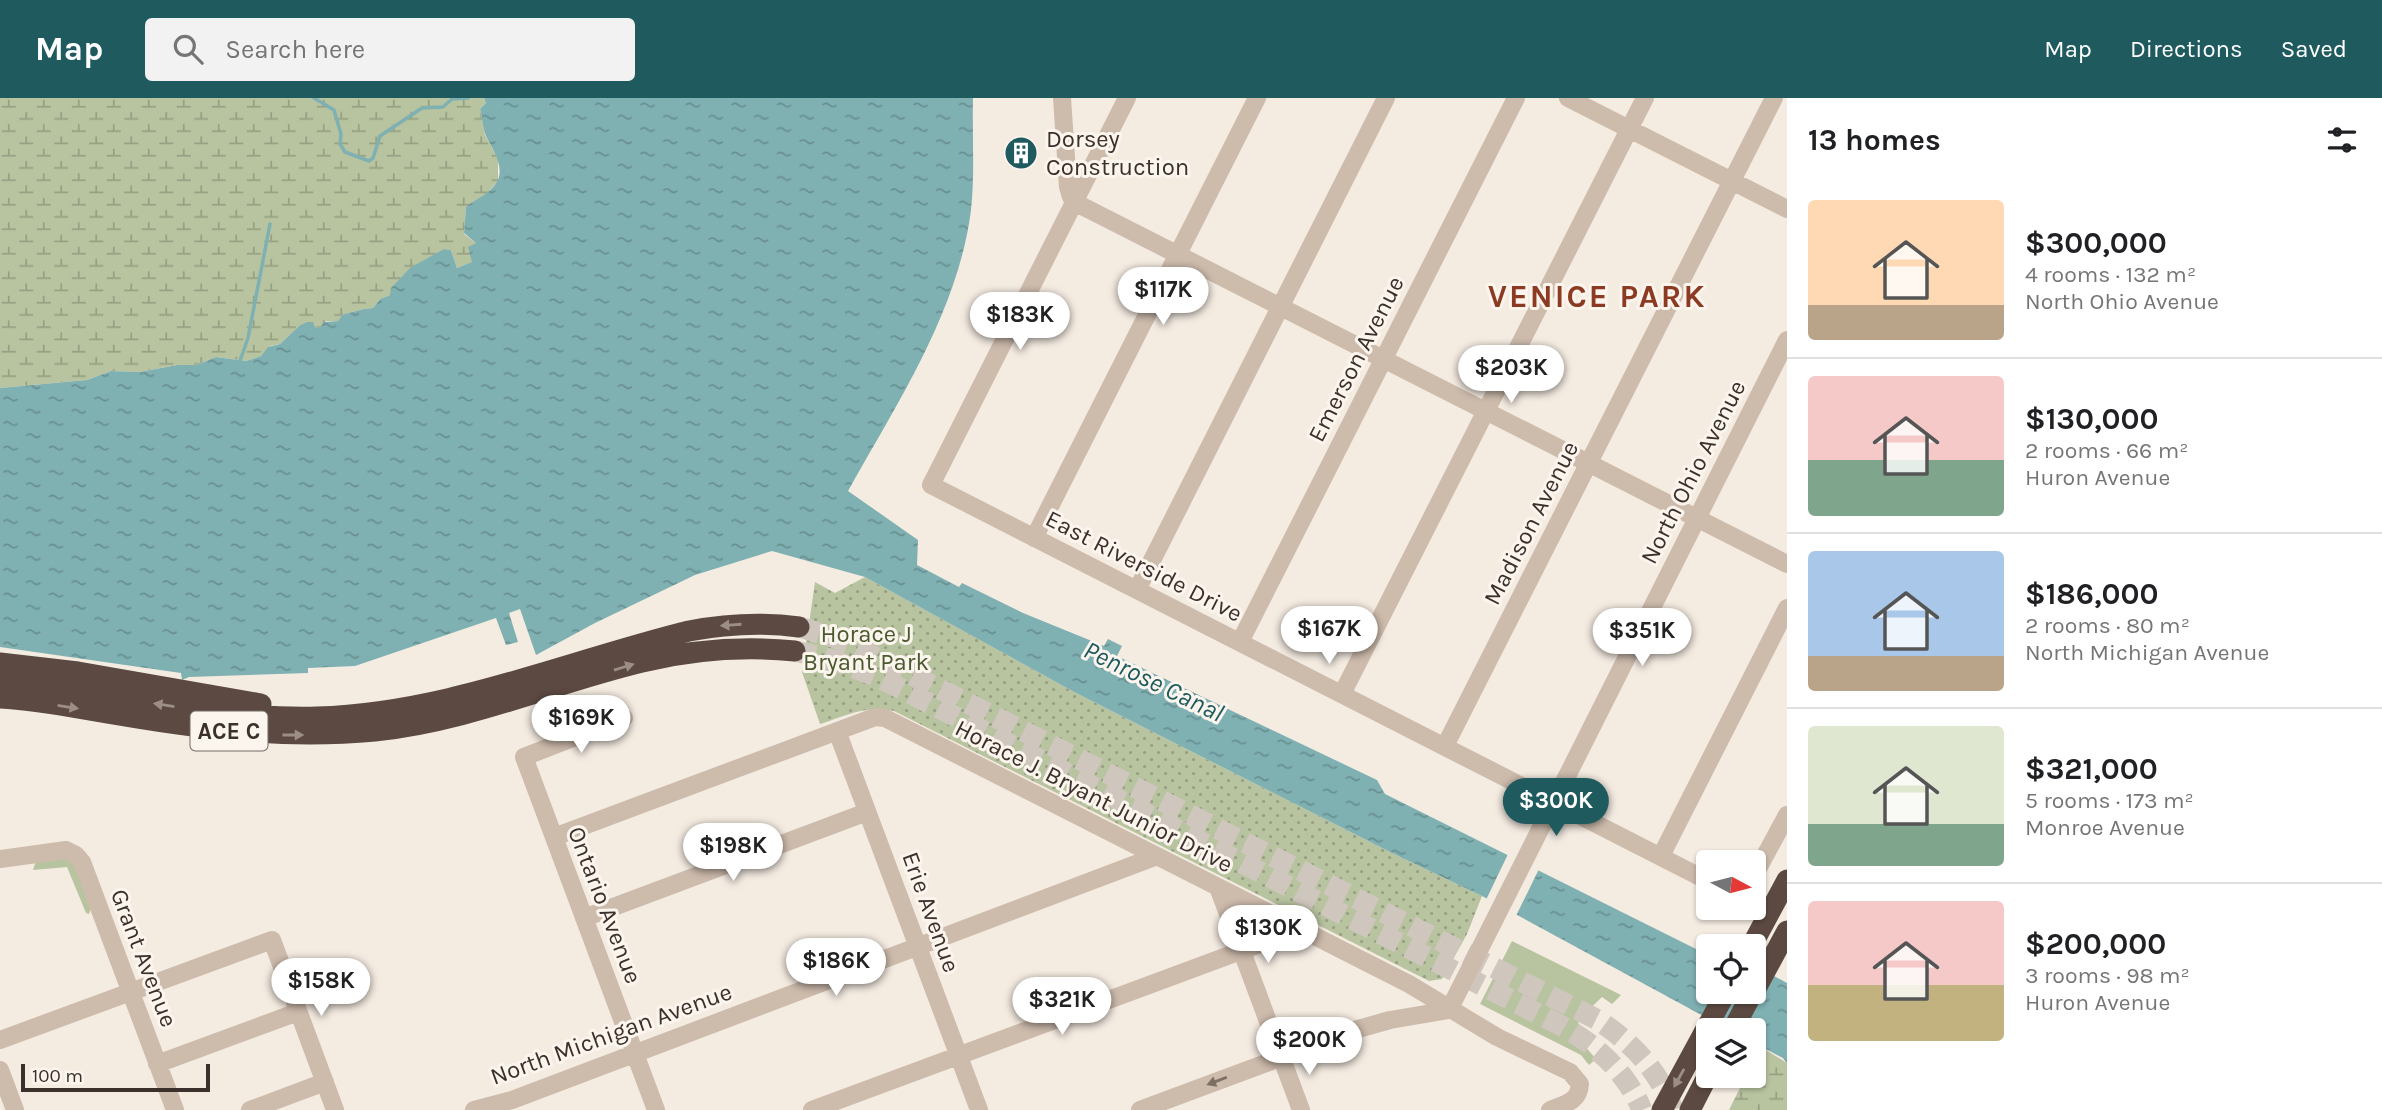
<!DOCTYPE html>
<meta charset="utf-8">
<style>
body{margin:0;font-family:Karla,sans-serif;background:#f2f2f2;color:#202124;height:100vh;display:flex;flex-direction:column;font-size:26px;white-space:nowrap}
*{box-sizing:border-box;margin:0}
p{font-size:23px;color:#757577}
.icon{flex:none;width:38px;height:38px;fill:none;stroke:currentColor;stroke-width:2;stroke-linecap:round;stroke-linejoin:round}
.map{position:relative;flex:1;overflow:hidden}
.panel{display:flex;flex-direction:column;background:#fff;width:595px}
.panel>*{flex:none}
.needle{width:46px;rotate:97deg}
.controls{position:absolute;left:1696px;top:752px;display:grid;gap:14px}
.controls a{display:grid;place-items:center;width:70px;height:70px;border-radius:7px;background:#fff;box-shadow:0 2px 5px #0004;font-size:35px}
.scale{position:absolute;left:21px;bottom:18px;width:189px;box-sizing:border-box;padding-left:7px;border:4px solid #3b302b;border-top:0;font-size:19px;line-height:24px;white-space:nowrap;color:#3b302b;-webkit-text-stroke:5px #fbf5ee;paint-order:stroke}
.price{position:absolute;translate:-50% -60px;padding:0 16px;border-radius:24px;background:#fff;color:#222;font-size:23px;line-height:46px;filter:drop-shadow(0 2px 4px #0008)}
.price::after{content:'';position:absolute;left:50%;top:42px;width:21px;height:16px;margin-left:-10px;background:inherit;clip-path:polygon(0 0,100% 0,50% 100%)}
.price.on{background:#1f5a5e;color:#fff}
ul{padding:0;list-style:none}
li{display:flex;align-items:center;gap:21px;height:175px;padding:0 21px}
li+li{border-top:2px solid #e0e0e0}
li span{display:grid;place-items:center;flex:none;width:196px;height:140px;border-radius:7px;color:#555}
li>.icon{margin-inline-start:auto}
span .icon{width:84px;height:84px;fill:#fffc;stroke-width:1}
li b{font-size:30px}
h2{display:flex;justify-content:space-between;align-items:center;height:84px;padding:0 21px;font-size:30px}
header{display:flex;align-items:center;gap:42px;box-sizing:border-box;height:98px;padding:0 35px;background:#1f5a5e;color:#fff}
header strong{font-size:33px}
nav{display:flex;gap:38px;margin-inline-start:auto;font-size:24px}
.search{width:490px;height:63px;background:#f2f2f2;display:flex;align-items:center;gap:18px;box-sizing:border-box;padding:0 24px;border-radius:7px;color:#757577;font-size:26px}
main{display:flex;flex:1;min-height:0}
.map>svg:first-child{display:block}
.grass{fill:#b8c4a0}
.wetland{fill:url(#wetland-marsh)}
.park{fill:url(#park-dots)}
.water{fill:url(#water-ripples)}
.pier{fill:#f4ebe1}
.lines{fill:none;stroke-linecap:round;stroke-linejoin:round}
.stream{stroke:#7fb0b2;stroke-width:3.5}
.highway-tunnel{stroke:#cfc6bd;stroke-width:21;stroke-dasharray:21 10;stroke-linecap:butt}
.minor{stroke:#cdbbac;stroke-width:18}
.highway{stroke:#5c4a42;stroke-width:21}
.oneway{fill:#9c8e87}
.oneway2{fill:#7d6f65}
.labels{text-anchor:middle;stroke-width:6;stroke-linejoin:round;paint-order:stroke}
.shield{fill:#fbf5ee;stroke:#756b66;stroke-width:2}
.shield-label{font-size:23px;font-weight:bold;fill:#3b302b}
.poi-label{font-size:24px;fill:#3b302b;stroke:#fbf5ee;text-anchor:start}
.street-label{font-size:24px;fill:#3b302b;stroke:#fbf5ee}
.park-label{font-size:24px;fill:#4a5a2e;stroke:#fbf5ee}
.water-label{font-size:26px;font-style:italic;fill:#1f5a5e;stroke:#fbf5ee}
.district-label{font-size:32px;font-weight:bold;letter-spacing:2px;fill:#8c3b22;stroke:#fbf5ee}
</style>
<header>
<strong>Map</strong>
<div class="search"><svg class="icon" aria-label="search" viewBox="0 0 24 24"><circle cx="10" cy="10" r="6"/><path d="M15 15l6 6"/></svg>Search here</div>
<nav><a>Map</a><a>Directions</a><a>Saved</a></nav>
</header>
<main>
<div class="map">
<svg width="1787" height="1012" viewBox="0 0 1787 1012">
<defs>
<pattern id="wetland-marsh" width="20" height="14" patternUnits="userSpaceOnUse" patternTransform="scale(1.75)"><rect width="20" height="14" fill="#b8c4a0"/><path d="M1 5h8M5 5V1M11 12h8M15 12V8" fill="none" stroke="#97a083"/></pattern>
<pattern id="park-dots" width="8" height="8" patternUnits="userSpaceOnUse" patternTransform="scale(1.75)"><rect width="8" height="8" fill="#b8c4a0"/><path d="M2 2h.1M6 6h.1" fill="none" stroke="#97a083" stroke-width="1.8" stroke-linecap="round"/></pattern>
<pattern id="water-ripples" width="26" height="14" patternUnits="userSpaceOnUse" patternTransform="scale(1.75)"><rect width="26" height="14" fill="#7fb0b2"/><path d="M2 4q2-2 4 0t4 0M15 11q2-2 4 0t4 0" fill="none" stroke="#699091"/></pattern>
</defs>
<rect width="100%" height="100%" fill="#f4ebe1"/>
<!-- grass -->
<path class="grass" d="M 60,758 L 73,763 L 91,810 L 89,816 L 86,815 L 67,769 L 33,772 L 36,763 Z
M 1512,843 L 1621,897 L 1612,906 L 1602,899 L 1578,922 L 1582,945 L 1596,961 L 1589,967 L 1581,957 L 1480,906 Z"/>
<!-- wetland -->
<path class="wetland" d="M 0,0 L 484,0 L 486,5 L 480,11 L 485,37 L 498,61 L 498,83 L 487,95 L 466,109 L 464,136 L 476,145 L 473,164 L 457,170 L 451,152 L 444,151 C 422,168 404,167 390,197 L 380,201 L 373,210 L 363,211 L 342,217 L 338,223 L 326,223 L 319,230 L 299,228 L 280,246 L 270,248 L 261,258 L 246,263 L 216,259 L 196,267 L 177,267 L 140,274 L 111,273 L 87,282 L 0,290 Z
M 1761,949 L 1787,965 L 1787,1012 L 1729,1012 L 1746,978 L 1754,978 L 1754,963 Z"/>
<!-- park -->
<path class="park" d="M 865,479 L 1076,595 L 1392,755 L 1482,798 L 1467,836 L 1442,881 L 1429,883 L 894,613 C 868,606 845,618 820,626 L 802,574 L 815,484 L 835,495 Z"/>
<!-- water -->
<path class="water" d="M 484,0 L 973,0 C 972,37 975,75 971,112 C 958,214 897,305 848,393 L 918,442 L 917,467 L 959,489 L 962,485 L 1023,515 L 1104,548 L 1108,541 L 1122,548 L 1117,558 L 1377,682 L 1385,696 L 1702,854 L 1708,852 L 1708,894 L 1754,894 L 1754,867 L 1787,885 L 1787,965 L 1783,960 L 1754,945 L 1754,933 L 1731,933 L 1482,798 L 1392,755 L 1076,595 L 865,479 L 772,453 L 695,477 L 595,525 L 536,557 L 520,511 L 509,515 L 518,544 L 506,547 L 496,520 L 355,568 L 308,570 L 308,575 L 189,579 L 182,582 L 181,575 L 0,549 L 0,290 L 87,282 L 111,273 L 140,274 L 177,267 L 196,267 L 216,259 L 246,263 L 261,258 L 268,249 L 280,246 L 299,228 L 307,224 L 313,224 L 315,229 L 319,230 L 324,224 L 338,223 L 342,217 L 363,211 L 373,210 L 380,201 L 390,197 L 391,190 L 410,170 L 444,151 L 451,152 L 457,170 L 472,164 L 468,149 L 476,145 L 464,135 L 466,109 C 474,102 485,98 493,89 C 508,73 494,54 486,38 C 483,31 482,19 480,11 L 486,5 Z"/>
<!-- pier -->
<path class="pier" d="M 1509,754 L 1540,769 L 1515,820 L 1485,804 Z"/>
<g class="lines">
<!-- stream -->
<path class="stream" d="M 314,0 L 334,12 L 341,36 L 340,46 L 345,54 L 369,63 L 373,60 L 380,38 L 422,10 L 443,9 L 452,1 L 468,0
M 240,263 L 248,240 L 270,126"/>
<!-- highway-tunnel -->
<path class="highway-tunnel" d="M 799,529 L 836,540 L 870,556 L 1598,922 C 1632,945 1659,972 1673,1012
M 795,553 L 830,561 L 878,579 L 1558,926 C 1594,945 1626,973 1642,1012"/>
<!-- minor -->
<path class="minor" d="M 1062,0 L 1068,89 L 1071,99 L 1080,107 L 1787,466
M 1127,0 L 931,387 L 1708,783
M 1568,0 L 1787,111
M 1034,440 L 1257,0
M 1137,492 L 1386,0
M 1240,544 L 1516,0
M 1342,596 L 1645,0
M 624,620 L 524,659 L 656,1012
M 837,633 L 979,1012
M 1445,648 L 1774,0
M 554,739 L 875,619 L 885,620 L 1409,886 L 1497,939 L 1570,974 L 1580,986 C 1579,1004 1565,1006 1550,1012
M 1661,758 L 1787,510
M 0,761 L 66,752 L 76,757 L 82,764 L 175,1012
M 1754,778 L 1787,717
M 1218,789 L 1301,1012
M 1754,809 L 1766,820
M 584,820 L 867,714
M 0,942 L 272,842 L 335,1012
M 157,966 L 298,914
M 0,972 L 15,1012
M 250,1012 L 325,984
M 474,1012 L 512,1002 L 1157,758
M 812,1012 L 1300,831
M 1140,1012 L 1358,931 L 1390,922 L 1449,912 L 1787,242"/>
<!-- highway -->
<path class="highway" d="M 0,565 L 78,574 L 261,606
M 0,583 C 107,590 208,622 317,619 C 447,615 564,564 689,533 C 726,526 762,524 799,529
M 0,600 C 42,602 85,612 126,618 C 209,632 290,641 375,633 C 469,623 551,586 642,564 C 692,552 744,548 795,553
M 1751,849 L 1787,782
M 1754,894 L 1787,833
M 1732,933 L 1753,894
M 1662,1012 L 1726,894
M 1690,1012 L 1708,977"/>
</g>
<!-- one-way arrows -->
<defs><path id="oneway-solid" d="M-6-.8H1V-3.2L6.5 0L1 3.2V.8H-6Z" transform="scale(1.75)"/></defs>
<g class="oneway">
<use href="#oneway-solid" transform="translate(731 527) rotate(176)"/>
<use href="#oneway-solid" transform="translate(624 569) rotate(-17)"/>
<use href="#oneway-solid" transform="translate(164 607) rotate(-171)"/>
<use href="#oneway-solid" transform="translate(68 609) rotate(9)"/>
<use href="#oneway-solid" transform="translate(293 637)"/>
<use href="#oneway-solid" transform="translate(1679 980) rotate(119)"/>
</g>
<use class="oneway2" href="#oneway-solid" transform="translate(1217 983) rotate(159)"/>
<!-- icons -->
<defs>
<symbol id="building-disc" viewBox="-11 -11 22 22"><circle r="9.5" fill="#1f5a5e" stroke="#fbf5ee"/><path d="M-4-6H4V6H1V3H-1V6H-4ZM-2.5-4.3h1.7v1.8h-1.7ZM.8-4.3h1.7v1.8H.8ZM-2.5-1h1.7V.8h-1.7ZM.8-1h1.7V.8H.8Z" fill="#fff"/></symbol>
</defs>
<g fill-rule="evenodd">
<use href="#building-disc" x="1002" y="36" width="38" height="38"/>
</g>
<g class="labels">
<!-- shield labels -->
<rect class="shield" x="190.5" y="613.5" width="77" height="39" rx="5"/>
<g class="shield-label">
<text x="229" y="641">ACE C</text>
</g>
<!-- poi labels -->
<g class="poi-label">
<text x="1046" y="49">Dorsey<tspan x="1046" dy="28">Construction</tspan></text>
</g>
<!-- street labels -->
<g class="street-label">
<text transform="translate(1356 261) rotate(-63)" y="8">Emerson Avenue</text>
<text transform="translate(1693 374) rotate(-63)" y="8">North Ohio Avenue</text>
<text transform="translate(1531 425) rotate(-63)" y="8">Madison Avenue</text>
<text transform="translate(1144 468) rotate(27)" y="8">East Riverside Drive</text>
<text transform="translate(1094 698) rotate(27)" y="8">Horace J. Bryant Junior Drive</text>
<text transform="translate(605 807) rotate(69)" y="8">Ontario Avenue</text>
<text transform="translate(931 814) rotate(70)" y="8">Erie Avenue</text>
<text transform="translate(144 860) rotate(69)" y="8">Grant Avenue</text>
<text transform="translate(611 936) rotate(-20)" y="8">North Michigan Avenue</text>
</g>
<!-- park labels -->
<g class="park-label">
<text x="866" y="544">Horace J<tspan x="866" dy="28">Bryant Park</tspan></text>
</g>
<!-- water labels -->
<g class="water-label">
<text transform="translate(1154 583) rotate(26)" y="9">Penrose Canal</text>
</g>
<!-- district labels -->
<g class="district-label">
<text x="1597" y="209">VENICE PARK</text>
</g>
</g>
</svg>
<div class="controls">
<a><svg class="needle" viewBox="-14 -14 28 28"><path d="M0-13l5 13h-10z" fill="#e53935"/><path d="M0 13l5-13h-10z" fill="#757577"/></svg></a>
<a><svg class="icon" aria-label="locate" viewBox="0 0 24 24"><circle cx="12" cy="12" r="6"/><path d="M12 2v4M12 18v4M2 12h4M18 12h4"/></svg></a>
<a><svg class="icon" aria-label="layers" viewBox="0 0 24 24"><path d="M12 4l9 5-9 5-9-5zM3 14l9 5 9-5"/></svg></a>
</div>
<div class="scale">100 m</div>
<b class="price" style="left:1163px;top:229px">$117K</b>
<b class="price" style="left:1020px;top:254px">$183K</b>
<b class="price" style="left:1511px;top:307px">$203K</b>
<b class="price" style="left:1329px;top:568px">$167K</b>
<b class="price" style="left:1642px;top:570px">$351K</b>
<b class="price" style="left:581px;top:657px">$169K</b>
<b class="price on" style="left:1556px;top:740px">$300K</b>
<b class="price" style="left:733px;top:785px">$198K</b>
<b class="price" style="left:1268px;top:867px">$130K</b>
<b class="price" style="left:836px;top:900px">$186K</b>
<b class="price" style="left:321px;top:920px">$158K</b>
<b class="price" style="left:1062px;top:939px">$321K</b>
<b class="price" style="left:1309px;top:979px">$200K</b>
</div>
<section class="panel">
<h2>13 homes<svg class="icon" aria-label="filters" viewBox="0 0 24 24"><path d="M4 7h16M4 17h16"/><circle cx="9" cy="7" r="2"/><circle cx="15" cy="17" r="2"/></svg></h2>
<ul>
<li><span style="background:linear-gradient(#ffd9b3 75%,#b9a48a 0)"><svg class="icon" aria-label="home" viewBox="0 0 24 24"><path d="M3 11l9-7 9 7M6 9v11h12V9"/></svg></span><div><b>$300,000</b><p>4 rooms · 132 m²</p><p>North Ohio Avenue</p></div></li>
<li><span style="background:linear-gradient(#f6c9c9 60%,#7fa58c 0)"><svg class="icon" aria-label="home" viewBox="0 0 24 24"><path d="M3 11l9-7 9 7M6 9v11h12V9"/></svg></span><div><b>$130,000</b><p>2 rooms · 66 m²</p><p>Huron Avenue</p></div></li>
<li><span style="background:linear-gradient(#a9c7e8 75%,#b9a48a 0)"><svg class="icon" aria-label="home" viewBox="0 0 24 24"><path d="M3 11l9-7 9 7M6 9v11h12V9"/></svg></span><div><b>$186,000</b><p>2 rooms · 80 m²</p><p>North Michigan Avenue</p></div></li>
<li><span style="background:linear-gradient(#dfe7d0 70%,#7fa58c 0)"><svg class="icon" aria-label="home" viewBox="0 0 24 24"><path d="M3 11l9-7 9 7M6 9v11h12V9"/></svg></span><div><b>$321,000</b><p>5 rooms · 173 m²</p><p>Monroe Avenue</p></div></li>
<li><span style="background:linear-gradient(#f6c9c9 60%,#c2b280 0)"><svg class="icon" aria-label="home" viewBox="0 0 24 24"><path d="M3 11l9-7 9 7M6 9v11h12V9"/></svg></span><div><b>$200,000</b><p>3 rooms · 98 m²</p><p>Huron Avenue</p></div></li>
</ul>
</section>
</main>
